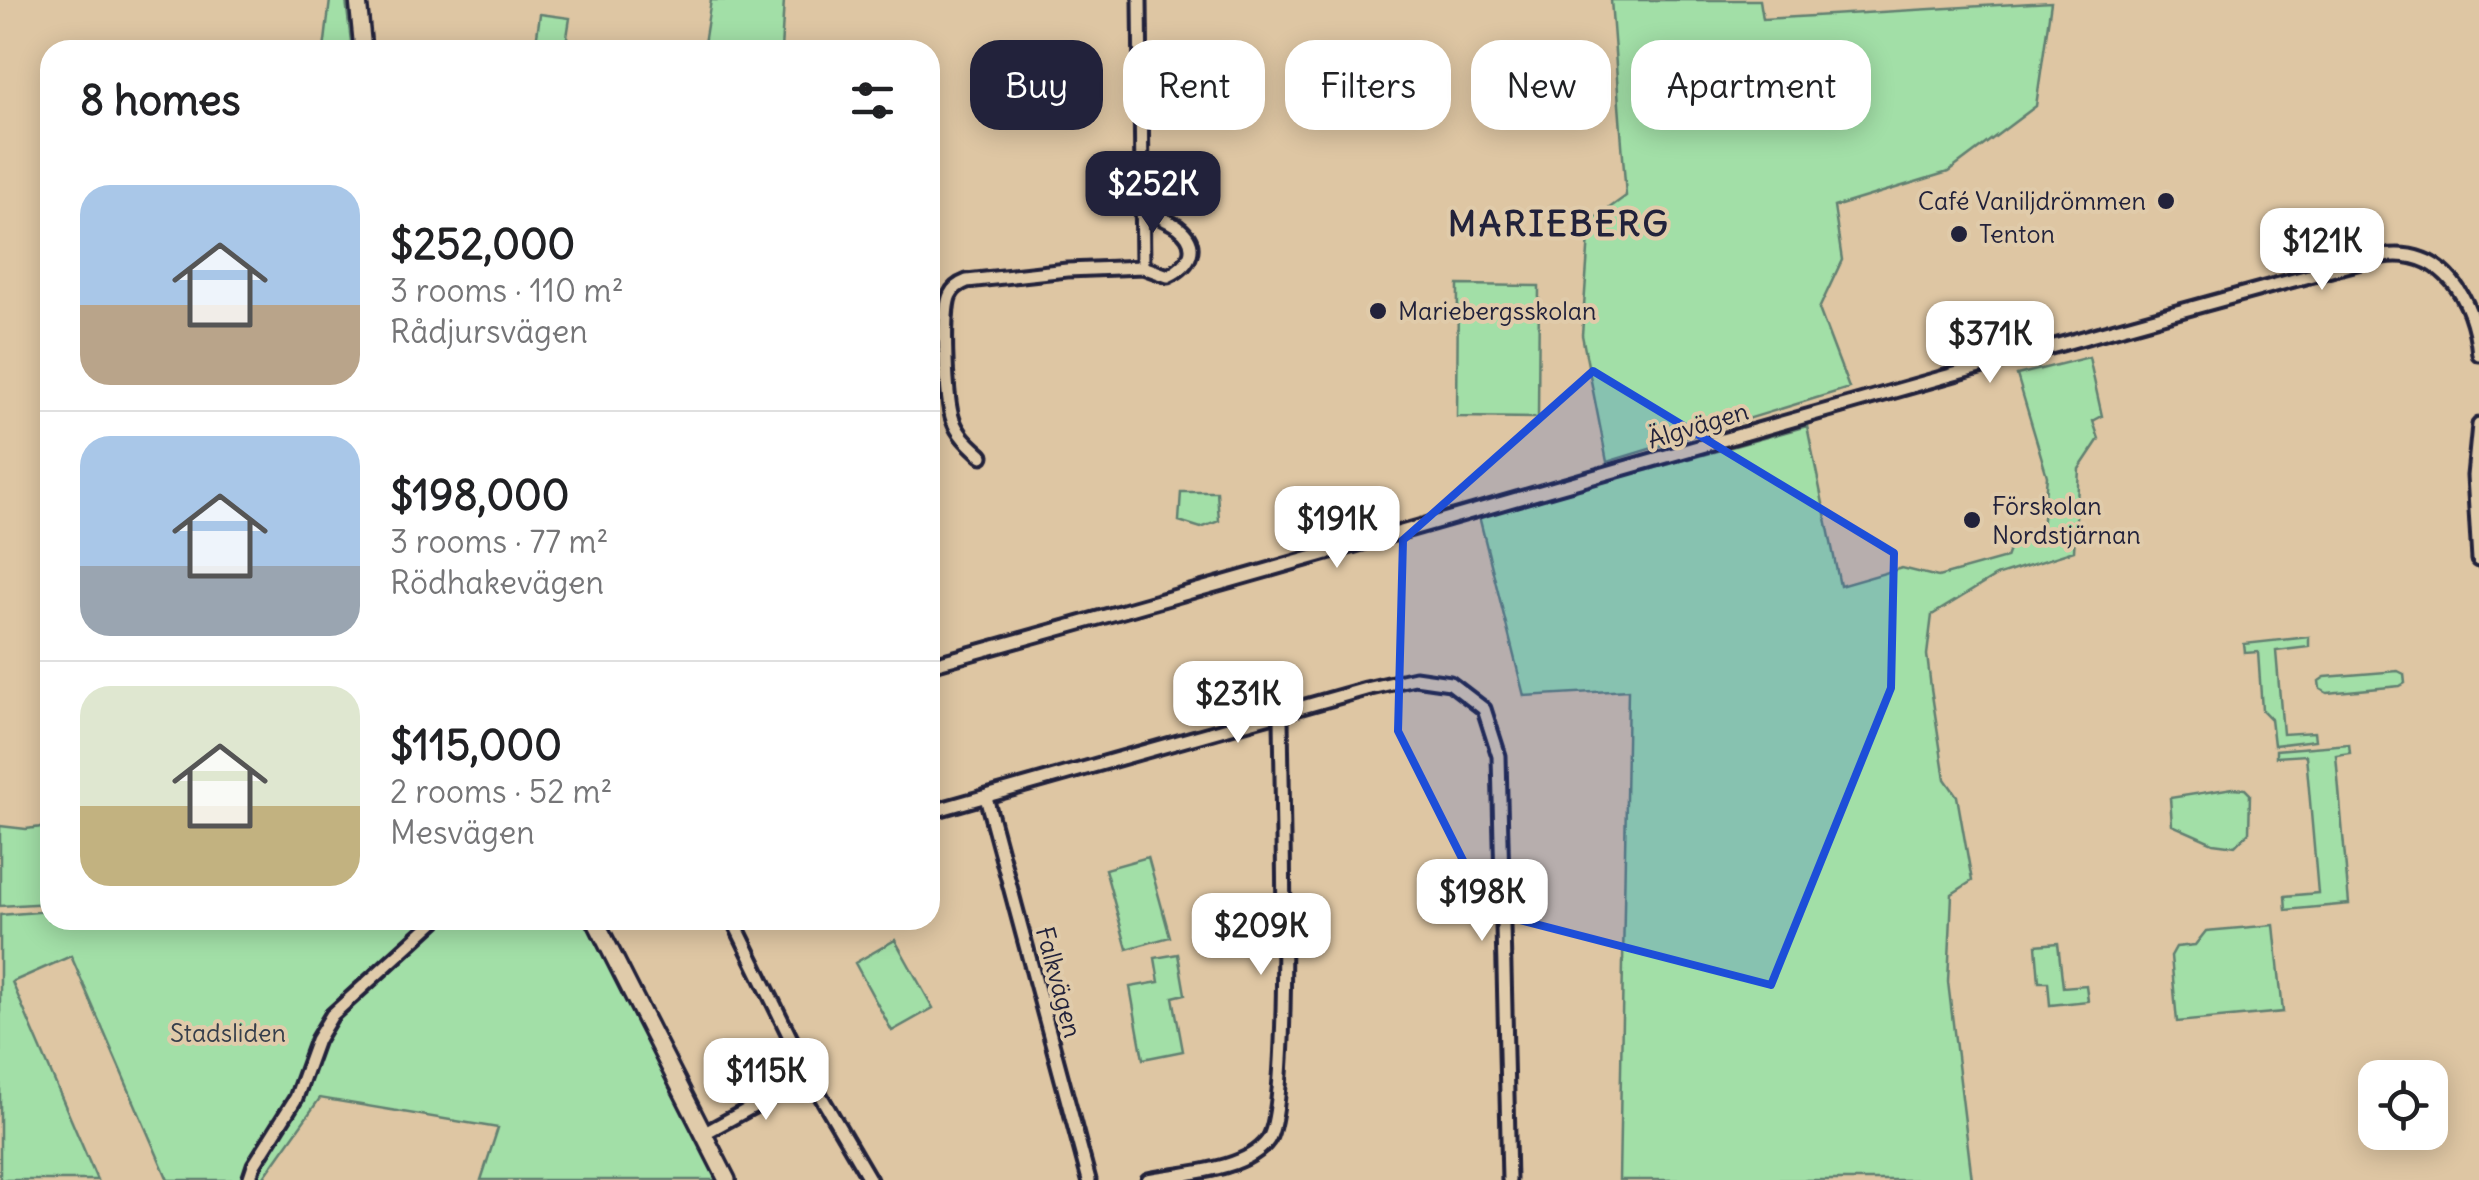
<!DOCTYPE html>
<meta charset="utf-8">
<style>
body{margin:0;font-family:Delius,sans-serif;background:#f6f6f6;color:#202124;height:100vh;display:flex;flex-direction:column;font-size:38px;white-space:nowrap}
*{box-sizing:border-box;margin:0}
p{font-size:32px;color:#757577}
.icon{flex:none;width:55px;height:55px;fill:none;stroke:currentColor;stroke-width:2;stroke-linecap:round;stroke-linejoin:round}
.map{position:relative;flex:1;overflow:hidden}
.side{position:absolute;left:40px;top:40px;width:900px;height:890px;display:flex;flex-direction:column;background:#fff;border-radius:30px;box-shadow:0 5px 25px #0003}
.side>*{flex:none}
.hud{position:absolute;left:970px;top:40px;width:950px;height:90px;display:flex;gap:20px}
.buttons{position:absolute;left:2358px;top:1060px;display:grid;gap:20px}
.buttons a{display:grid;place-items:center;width:90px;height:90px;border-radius:20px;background:#fff;box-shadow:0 5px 25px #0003;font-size:50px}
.price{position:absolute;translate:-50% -85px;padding:0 22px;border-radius:20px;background:#fff;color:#222;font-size:32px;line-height:65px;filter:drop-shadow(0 2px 5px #0008)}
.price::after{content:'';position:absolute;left:50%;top:60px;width:30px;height:22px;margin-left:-15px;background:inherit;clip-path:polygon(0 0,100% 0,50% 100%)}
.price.selected{background:#22223b;color:#fff}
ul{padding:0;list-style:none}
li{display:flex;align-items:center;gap:30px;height:250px;padding:0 40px}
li+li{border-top:2px solid #e0e0e0}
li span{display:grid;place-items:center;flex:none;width:280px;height:200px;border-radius:30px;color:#555}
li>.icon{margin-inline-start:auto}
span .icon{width:120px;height:120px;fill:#fffc;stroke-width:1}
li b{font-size:42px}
h2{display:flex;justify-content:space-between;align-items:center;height:120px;padding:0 40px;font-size:42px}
.pill{padding:0 35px;border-radius:30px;background:#fff;box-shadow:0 5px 25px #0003;font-size:35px;line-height:90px}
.pill.selected{background:#22223b;color:#fff}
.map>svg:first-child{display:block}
.green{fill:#a2dfa7;stroke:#628071;stroke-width:2.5}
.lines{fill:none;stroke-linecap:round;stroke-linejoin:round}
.minor-casing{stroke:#22223b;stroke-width:19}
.tertiary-casing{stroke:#22223b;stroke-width:22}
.minor{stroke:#e0cbaa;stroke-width:11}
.tertiary{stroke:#e0cbaa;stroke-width:15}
.marked{fill:#1d4ed8;fill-opacity:0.2;stroke:#1d4ed8;stroke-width:8;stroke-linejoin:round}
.poi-dot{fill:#22223b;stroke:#e0cbaa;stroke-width:4}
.labels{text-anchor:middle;stroke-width:8;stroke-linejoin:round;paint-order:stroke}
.poi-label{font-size:25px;fill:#22223b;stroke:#e0cbaa;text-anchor:start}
.street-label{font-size:25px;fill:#22223b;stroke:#e0cbaa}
.park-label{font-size:25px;fill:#353e4b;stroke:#e0cbaa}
.district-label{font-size:35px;font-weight:bold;letter-spacing:2.5px;fill:#22223b;stroke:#e0cbaa}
</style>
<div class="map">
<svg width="2479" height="1180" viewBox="0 0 2479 1180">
<rect width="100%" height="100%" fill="#dec6a3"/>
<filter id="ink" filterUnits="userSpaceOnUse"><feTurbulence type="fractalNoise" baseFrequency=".01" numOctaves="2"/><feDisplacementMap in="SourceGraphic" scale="20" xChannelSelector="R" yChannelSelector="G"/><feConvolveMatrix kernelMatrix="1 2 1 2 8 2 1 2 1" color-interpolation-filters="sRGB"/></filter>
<g filter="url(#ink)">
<!-- green -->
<path class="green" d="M 330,0 L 346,0 L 352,50 L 324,50 Z
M 711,0 L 784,0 L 781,50 L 703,50 Z
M 1611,0 L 1760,0 L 1763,19 L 2051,2 L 2036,106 L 1948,172 L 1834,207 L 1842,260 L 1819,309 L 1849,388 L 1607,462 L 1582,335 L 1590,222 L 1626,196 Z
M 540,14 L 570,18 L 565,50 L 535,50 Z
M 1458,285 L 1539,286 L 1538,418 L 1457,417 Z
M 2089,357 L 2102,416 L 2093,421 L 2099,439 L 2079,469 L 2074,551 L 1996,576 L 1932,615 L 1927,655 L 1931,688 L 1945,779 L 1957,796 L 1972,881 L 1952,894 L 1948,982 L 1972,1180 L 1619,1180 L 1628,690 L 1524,696 L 1479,516 L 1620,472 L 1645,471 L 1807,426 L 1840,586 L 1902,568 L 1938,577 L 2006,558 L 2014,536 L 2042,529 L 2047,476 L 2017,375 Z
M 1181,492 L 1217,492 L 1219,521 L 1201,528 L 1179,521 Z
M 2309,637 L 2309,647 L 2276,651 L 2283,734 L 2314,732 L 2315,740 L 2274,745 L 2271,719 L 2262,710 L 2258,652 L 2245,653 L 2244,644 Z
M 2398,671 L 2404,674 L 2405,683 L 2400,686 L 2327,693 L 2320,689 L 2319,681 L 2325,677 Z
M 2349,744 L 2350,753 L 2336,755 L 2349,904 L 2286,910 L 2285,896 L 2318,893 L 2306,755 L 2276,757 L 2276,750 Z
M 2233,788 L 2245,789 L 2250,794 L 2249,832 L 2235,846 L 2213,843 L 2172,825 L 2170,798 Z
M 0,826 L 26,829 L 50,826 L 50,903 L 0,906 Z
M 1148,857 L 1170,937 L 1127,949 L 1105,869 Z
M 50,911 L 50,920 L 595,920 L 727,1180 L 481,1180 L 498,1128 L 320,1098 L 262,1180 L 168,1180 L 71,956 L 12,982 L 97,1180 L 0,1180 L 0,915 Z
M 2274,925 L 2283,1012 L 2177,1022 L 2171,956 L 2176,947 L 2195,945 L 2206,931 Z
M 895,940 L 933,1008 L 892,1031 L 855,963 Z
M 2058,943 L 2063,987 L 2086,985 L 2088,1001 L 2050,1005 L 2048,982 L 2039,982 L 2036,945 Z
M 1178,954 L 1185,994 L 1173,997 L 1183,1051 L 1143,1059 L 1130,987 L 1159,982 L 1155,958 Z"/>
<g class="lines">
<defs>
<path id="minor" d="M 1140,0 L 1143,267
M 2479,425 L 2474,476 L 2479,560
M 982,456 C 970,445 958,435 953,420 C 946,401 942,312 950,295 C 953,288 959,284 967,281 L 1067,270 L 1143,267 L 1168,276 C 1191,265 1201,245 1178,227 C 1169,221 1157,217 1150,210 C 1147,206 1145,200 1142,196
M 930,665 C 1415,531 1897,386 2383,256 C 2445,247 2474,301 2479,354
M 986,797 L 1089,1180
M 930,812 L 1366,689 L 1415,678 L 1450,683 L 1484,709 L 1499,756 L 1509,1180
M 733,920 L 809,1076 L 870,1180
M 703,1134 L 809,1076
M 249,1180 L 254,1165 L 296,1098 L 317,1040 L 332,1015 L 436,920
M 1148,1180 C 1183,1173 1246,1171 1268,1140 C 1293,1105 1281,778 1281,713"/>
<path id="tertiary" d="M 358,0 L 363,50
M 595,920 L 727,1180"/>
</defs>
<!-- minor casing -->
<use href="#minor" class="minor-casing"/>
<!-- tertiary casing -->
<use href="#tertiary" class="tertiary-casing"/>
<!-- minor -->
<use href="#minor" class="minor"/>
<!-- tertiary -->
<use href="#tertiary" class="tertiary"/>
</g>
</g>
<!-- marked area -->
<path class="marked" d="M 1593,371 L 1894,553 L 1891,688 L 1771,985 L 1489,912 L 1398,731 L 1403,540 Z"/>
<!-- markers -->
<g class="poi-dot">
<circle cx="2166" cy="201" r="10"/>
<circle cx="1959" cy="234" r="10"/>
<circle cx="1378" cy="311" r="10"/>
<circle cx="1972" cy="520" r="10"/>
</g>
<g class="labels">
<!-- poi labels -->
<g class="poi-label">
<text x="2146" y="210" text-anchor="end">Café Vaniljdrömmen</text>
<text x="1979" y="243">Tenton</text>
<text x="1398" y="320">Mariebergsskolan</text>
<text x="1992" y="515">Förskolan<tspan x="1992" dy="29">Nordstjärnan</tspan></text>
</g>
<!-- street labels -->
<g class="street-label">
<text transform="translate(1698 425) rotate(-17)" y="9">Älgvägen</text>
<text transform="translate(1059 982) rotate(75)" y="9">Falkvägen</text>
</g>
<!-- park labels -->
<g class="park-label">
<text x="228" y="1042">Stadsliden</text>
</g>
<!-- district labels -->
<g class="district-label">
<text x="1559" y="236">MARIEBERG</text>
</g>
</g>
</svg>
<div class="buttons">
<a><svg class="icon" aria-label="locate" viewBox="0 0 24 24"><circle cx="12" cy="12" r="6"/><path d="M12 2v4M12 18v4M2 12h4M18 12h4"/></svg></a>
</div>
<b class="price selected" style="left:1153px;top:236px">$252K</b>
<b class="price" style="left:2322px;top:293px">$121K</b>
<b class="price" style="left:1990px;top:386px">$371K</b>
<b class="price" style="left:1337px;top:571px">$191K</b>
<b class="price" style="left:1238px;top:746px">$231K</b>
<b class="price" style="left:1482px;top:944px">$198K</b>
<b class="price" style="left:1261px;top:978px">$209K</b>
<b class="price" style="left:766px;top:1123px">$115K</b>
<div class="hud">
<a class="pill selected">Buy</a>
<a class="pill">Rent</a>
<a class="pill">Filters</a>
<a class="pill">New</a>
<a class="pill">Apartment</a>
</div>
<section class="side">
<h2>8 homes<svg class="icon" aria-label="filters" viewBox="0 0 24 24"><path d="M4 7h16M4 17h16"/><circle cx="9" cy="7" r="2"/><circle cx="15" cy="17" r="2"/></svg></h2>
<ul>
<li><span style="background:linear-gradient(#a9c7e8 60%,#b9a48a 0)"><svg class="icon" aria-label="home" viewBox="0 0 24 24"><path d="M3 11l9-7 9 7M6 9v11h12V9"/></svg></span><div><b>$252,000</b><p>3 rooms · 110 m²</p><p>Rådjursvägen</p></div></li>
<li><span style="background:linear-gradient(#a9c7e8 65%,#9aa5b1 0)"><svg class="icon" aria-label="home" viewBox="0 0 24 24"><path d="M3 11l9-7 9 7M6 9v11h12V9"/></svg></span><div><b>$198,000</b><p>3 rooms · 77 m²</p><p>Rödhakevägen</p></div></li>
<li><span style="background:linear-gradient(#dfe7d0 60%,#c2b280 0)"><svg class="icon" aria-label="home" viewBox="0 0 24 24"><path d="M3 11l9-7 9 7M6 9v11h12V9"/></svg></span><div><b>$115,000</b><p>2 rooms · 52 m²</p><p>Mesvägen</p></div></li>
</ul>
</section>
</div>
